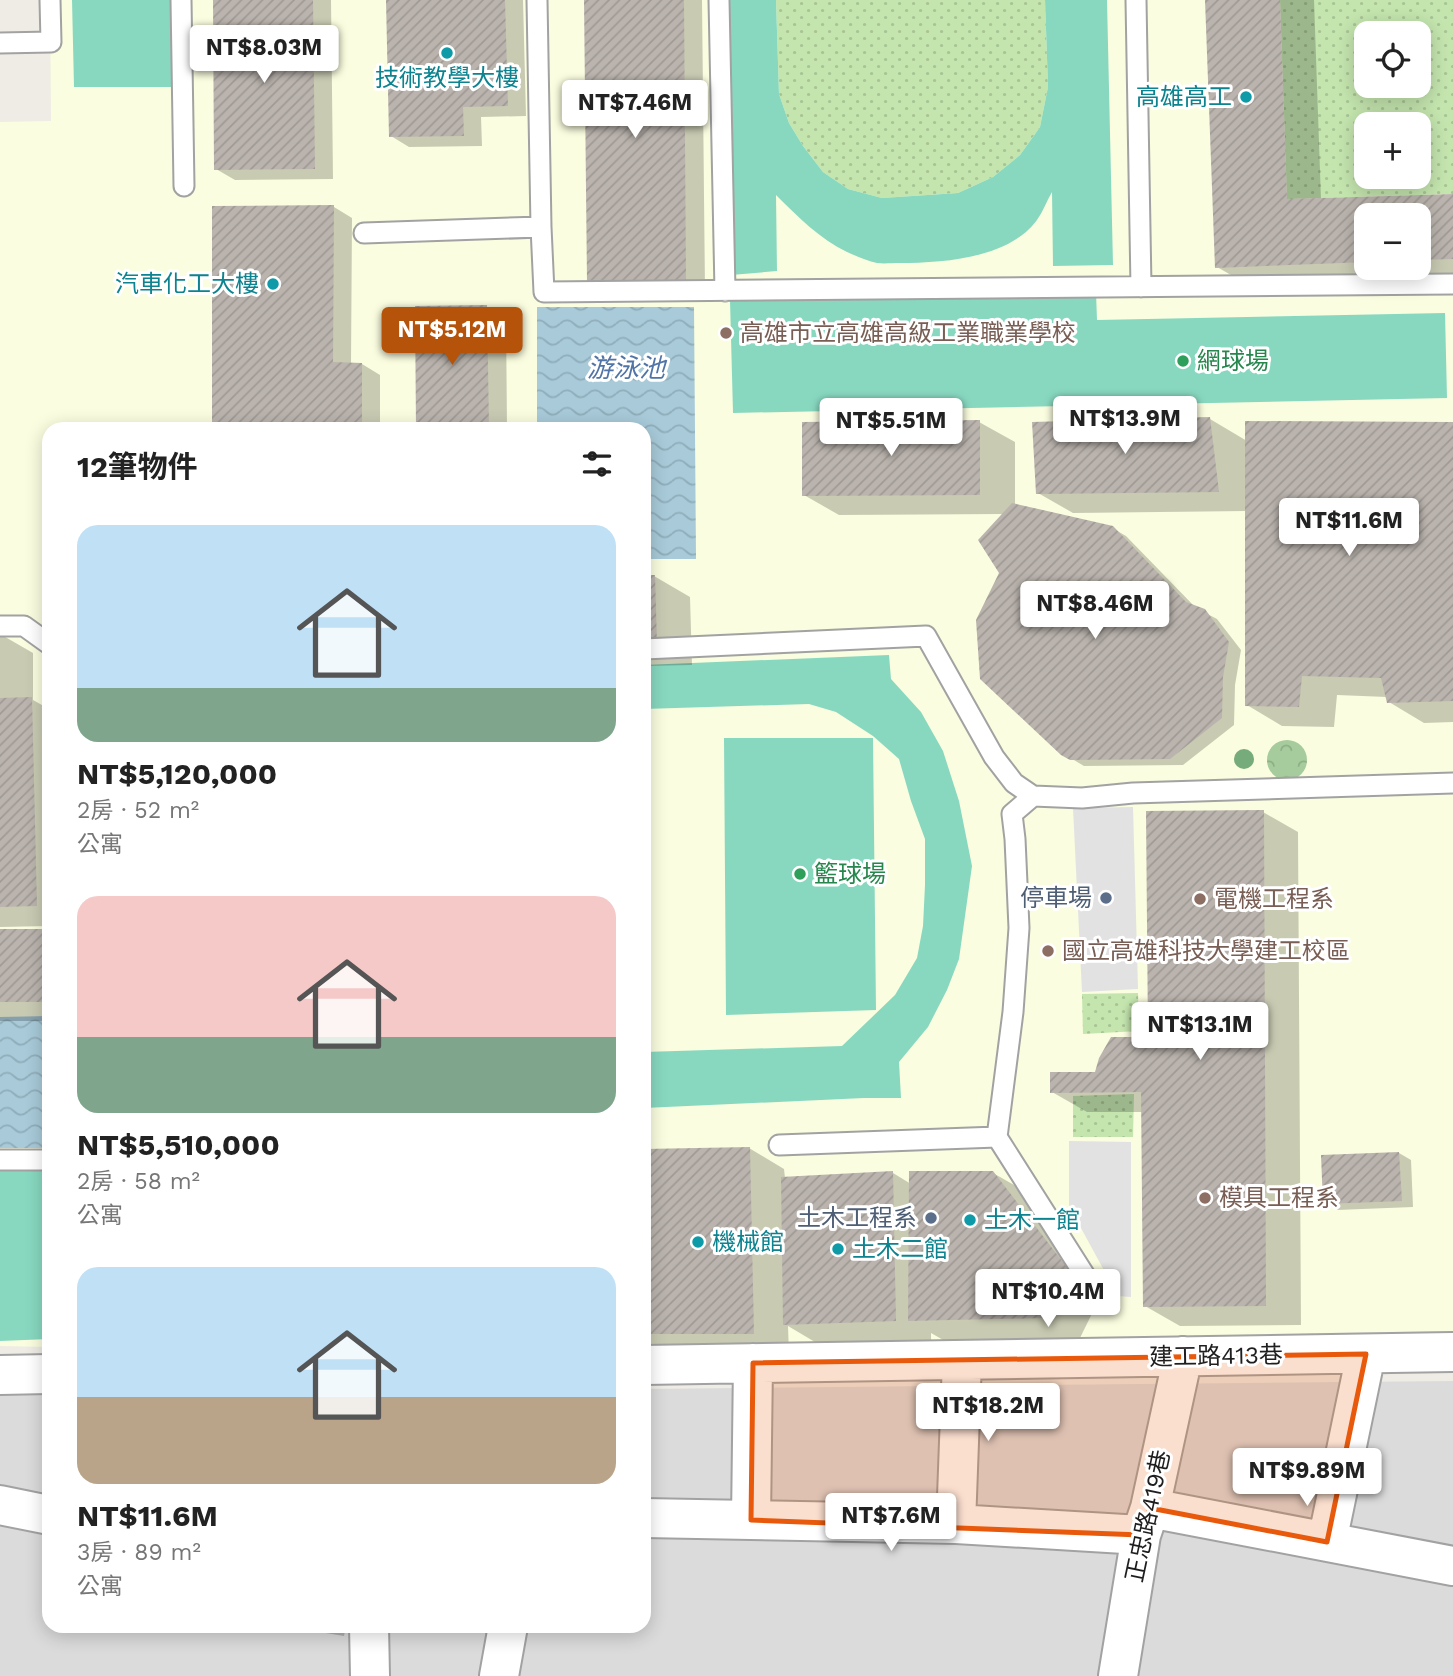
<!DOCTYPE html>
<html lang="zh-TW">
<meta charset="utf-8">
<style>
body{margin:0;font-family:"Work Sans","Noto Sans TC",sans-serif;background:#f2f2f2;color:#222;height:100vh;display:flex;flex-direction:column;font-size:26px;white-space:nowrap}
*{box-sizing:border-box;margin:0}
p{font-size:23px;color:#767676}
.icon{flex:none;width:38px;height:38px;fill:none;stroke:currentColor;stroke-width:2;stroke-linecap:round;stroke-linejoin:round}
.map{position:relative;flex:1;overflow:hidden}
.panel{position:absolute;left:42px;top:422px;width:609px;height:1211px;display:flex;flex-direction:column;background:#fff;border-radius:21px;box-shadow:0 4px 18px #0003}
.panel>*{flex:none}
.controls{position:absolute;left:1354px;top:21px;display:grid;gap:14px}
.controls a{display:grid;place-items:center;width:77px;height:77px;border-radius:14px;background:#fff;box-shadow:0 4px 18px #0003;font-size:35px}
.price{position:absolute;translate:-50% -60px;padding:0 16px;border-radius:7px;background:#fff;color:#222;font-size:23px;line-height:46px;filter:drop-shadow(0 2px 4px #0008)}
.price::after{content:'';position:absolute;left:50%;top:42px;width:21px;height:16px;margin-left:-10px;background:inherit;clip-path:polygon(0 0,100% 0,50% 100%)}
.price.current{background:#b45309;color:#fff}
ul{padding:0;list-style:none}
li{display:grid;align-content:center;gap:14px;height:371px;padding:0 35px}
li span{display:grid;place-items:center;height:217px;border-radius:21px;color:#555}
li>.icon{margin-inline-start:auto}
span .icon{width:126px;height:126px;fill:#fffc;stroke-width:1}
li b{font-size:30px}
h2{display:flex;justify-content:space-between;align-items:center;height:84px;padding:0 35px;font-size:30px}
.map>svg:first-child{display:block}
.residential{fill:#dcdbdb}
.education{fill:#fafddf;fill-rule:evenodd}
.grass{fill:url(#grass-dots);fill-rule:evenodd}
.forest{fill:url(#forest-crowns)}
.pitch{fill:#88d8c0}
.parking{fill:#e2e2e2}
.water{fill:url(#water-waves)}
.shadow{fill:#0003;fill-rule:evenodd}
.building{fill:url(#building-hatch)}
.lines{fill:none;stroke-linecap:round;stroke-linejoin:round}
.service-casing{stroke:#a2a2a2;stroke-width:23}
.minor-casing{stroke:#a2a2a2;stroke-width:42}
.service{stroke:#fff;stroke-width:19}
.minor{stroke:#fff;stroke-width:38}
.tree{fill:#76ab7b}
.marked{fill:#e8590c;fill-opacity:0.2;stroke:#e8590c;stroke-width:5;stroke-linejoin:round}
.culture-dot{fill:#0f9aa8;stroke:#fff;stroke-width:2.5}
.education-dot{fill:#8d6e63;stroke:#fff;stroke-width:2.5}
.leisure-dot{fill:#2e9e5b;stroke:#fff;stroke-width:2.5}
.service-dot{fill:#5c6f8a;stroke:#fff;stroke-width:2.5}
.labels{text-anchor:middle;stroke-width:6;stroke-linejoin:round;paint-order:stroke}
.culture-label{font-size:24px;fill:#0d838f;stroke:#fff;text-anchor:start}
.education-label{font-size:24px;fill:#785e54;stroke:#fff;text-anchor:start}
.leisure-label{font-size:24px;fill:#27864d;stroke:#fff;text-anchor:start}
.service-label{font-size:24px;fill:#4e5e75;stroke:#fff;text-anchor:end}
.street-label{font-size:24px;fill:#1e1e1e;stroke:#fff}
.water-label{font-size:26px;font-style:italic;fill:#5174a7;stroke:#fff}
</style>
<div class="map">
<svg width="1453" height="1676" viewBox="0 0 1453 1676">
<defs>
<pattern id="grass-dots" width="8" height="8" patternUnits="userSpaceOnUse" patternTransform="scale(1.75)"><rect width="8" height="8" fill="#c4e5ae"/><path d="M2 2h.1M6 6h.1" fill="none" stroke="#a8c495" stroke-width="1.8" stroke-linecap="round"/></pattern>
<pattern id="forest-crowns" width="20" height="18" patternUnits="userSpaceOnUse" patternTransform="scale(1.75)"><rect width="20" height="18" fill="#a6cb9c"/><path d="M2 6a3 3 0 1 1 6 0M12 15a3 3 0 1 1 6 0" fill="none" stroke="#8eae86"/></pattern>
<pattern id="water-waves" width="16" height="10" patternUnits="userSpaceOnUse" patternTransform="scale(1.75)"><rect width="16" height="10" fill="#a8cad9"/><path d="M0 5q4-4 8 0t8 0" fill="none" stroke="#90adba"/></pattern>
<pattern id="building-hatch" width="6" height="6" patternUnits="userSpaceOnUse" patternTransform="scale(1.75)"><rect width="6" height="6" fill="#bbb4ae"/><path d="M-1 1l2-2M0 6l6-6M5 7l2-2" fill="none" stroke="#a09a95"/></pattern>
</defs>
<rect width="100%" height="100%" fill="#eeece5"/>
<!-- residential -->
<path class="residential" d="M 1453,1381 L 1453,1676 L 0,1676 L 0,1394 L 49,1394 L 49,1626 L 644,1626 L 644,1389 Z"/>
<!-- education -->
<path class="education" d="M 50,0 L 1453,0 L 1453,1331 L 1321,1333 L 1047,1344 L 644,1349 L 644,429 L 49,429 L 49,1347 L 0,1346 L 0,122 L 51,121 ZM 1367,33 L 1419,33 L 1419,86 L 1367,86 ZM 1367,124 L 1419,124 L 1419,177 L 1367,177 ZM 1367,215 L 1419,215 L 1419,268 L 1367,268 Z"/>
<!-- grass -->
<path class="grass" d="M 776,0 L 1045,0 L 1048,87 L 1040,127 L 1020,155 L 993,177 L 958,193 L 882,198 L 848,189 L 823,172 L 803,146 L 789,123 L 779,94 Z
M 1280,0 L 1453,0 L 1453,194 L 1287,199 ZM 1367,33 L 1419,33 L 1419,86 L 1367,86 ZM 1367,124 L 1419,124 L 1419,177 L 1367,177 Z
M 1138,993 L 1139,1031 L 1083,1034 L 1082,994 Z
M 1134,1094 L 1133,1137 L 1073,1137 L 1073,1096 Z"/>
<!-- forest -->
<path class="forest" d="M1267 760a20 20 0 1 1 40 0a20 20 0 1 1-40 0Z"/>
<!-- pitch -->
<path class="pitch" d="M 72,0 L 171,0 L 173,87 L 74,87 Z
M 727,0 L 776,0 L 779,94 L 789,123 L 803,146 L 823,172 L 848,189 L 882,198 L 958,193 L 993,177 L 1020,155 L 1040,127 L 1048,87 L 1045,0 L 1107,0 L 1113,265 L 1053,266 L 1052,192 C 1043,208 1041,219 1026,232 C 994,259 940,263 899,263 C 892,263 884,264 877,263 C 868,261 856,256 847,252 C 820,239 798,217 776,195 L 777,271 L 731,275 Z
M 1096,292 L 1097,320 L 1445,313 L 1447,398 L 733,413 L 730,300 Z
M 889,655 L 891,679 L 921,712 L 943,751 L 959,801 L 972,866 L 959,959 L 947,990 L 928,1027 L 899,1062 L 901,1098 L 864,1098 L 644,1108 L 644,1052 L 842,1046 L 895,995 L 917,958 L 923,926 L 925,885 L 925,839 L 911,801 L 899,759 L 873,736 L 836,712 L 809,704 L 644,709 L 644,665 Z
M 724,738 L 873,738 L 876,1010 L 726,1015 Z
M 0,1168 L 49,1168 L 49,1339 L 0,1341 Z"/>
<!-- parking -->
<path class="parking" d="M 1133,807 L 1138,989 L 1082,992 L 1073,808 Z
M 1069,1141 L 1131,1142 L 1131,1297 L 1118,1296 L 1069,1206 Z"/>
<!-- water -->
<path class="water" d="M 537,307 L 694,307 L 696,559 L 644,559 L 644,429 L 537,429 Z
M 49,1016 L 49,1148 L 0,1148 L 0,1017 Z"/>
<!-- shadow -->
<path class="shadow" d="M 214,0 L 331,0 L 333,179 L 235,180 L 216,169 Z
M 387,0 L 523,0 L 526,116 L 481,117 L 482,146 L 409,147 L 391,136 Z
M 586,0 L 702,0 L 705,291 L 608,290 L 589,280 Z
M 1207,0 L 1314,0 L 1321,200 L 1453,195 L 1453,280 L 1252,287 L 1217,267 ZM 1367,215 L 1419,215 L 1419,268 L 1367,268 Z
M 334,207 L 352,218 L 351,364 L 362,364 L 380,375 L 380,429 L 214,429 Z
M 487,307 L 506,318 L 507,429 L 417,429 Z
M 1210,419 L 1247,441 L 1453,424 L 1453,722 L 1424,723 L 1389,702 L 1387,697 L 1337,695 L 1334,727 L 1282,726 L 1247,705 L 1247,511 L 1073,513 L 1038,493 Z
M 979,422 L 1015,442 L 1015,505 L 1112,528 L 1126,536 L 1196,608 L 1217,619 L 1241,650 L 1235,685 L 1234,725 L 1183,765 L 1084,766 L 1062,753 L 1001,573 L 1004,514 L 839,515 L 804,495 Z
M 654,576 L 690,597 L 692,665 L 644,666 L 644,577 Z
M 0,634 L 33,653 L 33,700 L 49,709 L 49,926 L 0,927 Z
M 1263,812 L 1298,832 L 1301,1325 L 1180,1326 L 1145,1306 L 1143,1112 L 1087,1112 L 1052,1092 L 1096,1073 L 1150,1039 Z
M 49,930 L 49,1021 L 0,1021 L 0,931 Z
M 749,1148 L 784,1169 L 785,1178 L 893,1173 L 911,1184 L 993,1173 L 1028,1193 L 1103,1291 L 1080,1338 L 945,1341 L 931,1333 L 931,1340 L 820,1345 L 788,1326 L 789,1354 L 644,1354 L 644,1151 Z
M 1399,1153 L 1411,1160 L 1413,1207 L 1337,1210 L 1325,1203 Z
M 283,1626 L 346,1626 L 344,1636 Z"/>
<!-- building -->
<path class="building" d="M 213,0 L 313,0 L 315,169 L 214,170 Z
M 386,0 L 505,0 L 508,106 L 463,107 L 464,136 L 389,137 Z
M 584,0 L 684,0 L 686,281 L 587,281 Z
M 1205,0 L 1280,0 L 1287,199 L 1453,194 L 1453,259 L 1419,260 L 1419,215 L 1367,215 L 1367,262 L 1215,268 Z
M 334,205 L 333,362 L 362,363 L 362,429 L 212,429 L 212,206 Z
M 487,305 L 489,429 L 416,429 L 415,306 Z
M 1210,417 L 1219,492 L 1036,494 L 1032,422 Z
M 980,420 L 980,495 L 802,496 L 802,422 Z
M 1245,421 L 1453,422 L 1453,701 L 1387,703 L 1381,678 L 1302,676 L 1299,707 L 1245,706 Z
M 1012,503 L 1113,526 L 1186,602 L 1205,609 L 1229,642 L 1223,677 L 1222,718 L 1170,759 L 1070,760 L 1061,755 L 980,679 L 976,620 L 999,573 L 978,540 Z
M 644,575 L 655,575 L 657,645 L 644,646 Z
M 32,697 L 37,906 L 0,907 L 0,698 Z
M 1264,810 L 1266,1306 L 1143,1307 L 1141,1092 L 1050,1093 L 1050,1072 L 1095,1072 L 1099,1058 L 1111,1037 L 1148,1037 L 1146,811 Z
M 0,929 L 49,929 L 49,1002 L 0,1002 Z
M 750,1147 L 754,1334 L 644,1334 L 644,1149 Z
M 1399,1152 L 1402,1201 L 1323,1204 L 1321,1155 Z
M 893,1171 L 896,1321 L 783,1325 L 781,1177 Z
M 909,1171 L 993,1171 L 1069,1270 L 1045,1318 L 908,1321 Z"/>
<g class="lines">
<defs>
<path id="service" d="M 181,0 L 184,186
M 719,0 L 725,291
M 1136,0 L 1141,287
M 0,43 L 51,42 L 50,0
M 541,227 L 544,292 L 1453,284
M 364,233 L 541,227 L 537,0
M 0,626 L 24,626 L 49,644
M 644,649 L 926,636 L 994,757 L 1014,783 L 1033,796 L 1082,798 L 1133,793 L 1453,783
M 1033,796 L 1012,814 L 1015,839 L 1019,928 L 1013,1012 L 997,1137 L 1096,1293
M 779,1145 L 997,1137
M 0,1160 L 49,1160"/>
<path id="minor" d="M 644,1365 L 1453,1352
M 0,1375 L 49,1374
M 0,1505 L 49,1515
M 1150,1508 L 1453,1566
M 644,1518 L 956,1524 L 1141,1535
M 751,1520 L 753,1363
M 956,1524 L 962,1360
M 1327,1542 L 1366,1354
M 369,1626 L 370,1676
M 499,1676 L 508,1626
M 1118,1676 L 1141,1535 L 1150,1508 L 1183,1356"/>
</defs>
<!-- service casing -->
<use href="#service" class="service-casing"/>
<!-- minor casing -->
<use href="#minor" class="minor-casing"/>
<!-- service -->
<use href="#service" class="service"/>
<!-- minor -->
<use href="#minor" class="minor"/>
</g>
<!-- trees -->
<circle class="tree" cx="1244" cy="759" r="10"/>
<!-- marked area -->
<path class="marked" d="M 1366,1354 L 1327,1542 L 1150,1508 L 1141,1535 L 751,1520 L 753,1363 Z"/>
<!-- markers -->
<g class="culture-dot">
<circle cx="447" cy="53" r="7"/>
<circle cx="1246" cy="97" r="7"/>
<circle cx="273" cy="284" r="7"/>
<circle cx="970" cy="1220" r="7"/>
<circle cx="698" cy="1242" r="7"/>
<circle cx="838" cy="1249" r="7"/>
</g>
<g class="education-dot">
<circle cx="726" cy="333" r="7"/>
<circle cx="1200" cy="899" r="7"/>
<circle cx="1048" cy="951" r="7"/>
<circle cx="1205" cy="1198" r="7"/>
</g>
<g class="leisure-dot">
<circle cx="1183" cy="361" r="7"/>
<circle cx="800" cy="874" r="7"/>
</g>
<g class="service-dot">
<circle cx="1106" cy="898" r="7"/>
<circle cx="931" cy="1218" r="7"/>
</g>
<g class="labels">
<!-- culture labels -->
<g class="culture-label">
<text x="447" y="86" text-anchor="middle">技術教學大樓</text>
<text x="1232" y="105" text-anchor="end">高雄高工</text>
<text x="259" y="292" text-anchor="end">汽車化工大樓</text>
<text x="984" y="1228">土木一館</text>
<text x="712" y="1250">機械館</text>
<text x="852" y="1257">土木二館</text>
</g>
<!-- education labels -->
<g class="education-label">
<text x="740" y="341">高雄市立高雄高級工業職業學校</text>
<text x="1214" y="907">電機工程系</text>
<text x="1062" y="959">國立高雄科技大學建工校區</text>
<text x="1219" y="1206">模具工程系</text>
</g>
<!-- leisure labels -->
<g class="leisure-label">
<text x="1197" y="369">網球場</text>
<text x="814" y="882">籃球場</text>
</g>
<!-- service labels -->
<g class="service-label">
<text x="1092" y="906">停車場</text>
<text x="917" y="1226">土木工程系</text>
</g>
<!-- street labels -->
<g class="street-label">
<text transform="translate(1216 1356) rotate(-1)" y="8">建工路413巷</text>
<text transform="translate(1148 1516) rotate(-78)" y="8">正忠路419巷</text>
</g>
<!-- water labels -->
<g class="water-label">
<text x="626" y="377">游泳池</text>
</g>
</g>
</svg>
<div class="controls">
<a><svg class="icon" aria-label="locate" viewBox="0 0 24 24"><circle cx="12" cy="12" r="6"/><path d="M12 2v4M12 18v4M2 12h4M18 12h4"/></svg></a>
<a>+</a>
<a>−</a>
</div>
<b class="price" style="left:264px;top:85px">NT$8.03M</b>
<b class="price" style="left:635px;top:140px">NT$7.46M</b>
<b class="price current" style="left:452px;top:367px">NT$5.12M</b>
<b class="price" style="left:1125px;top:456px">NT$13.9M</b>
<b class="price" style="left:891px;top:458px">NT$5.51M</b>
<b class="price" style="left:1349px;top:558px">NT$11.6M</b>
<b class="price" style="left:1095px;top:641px">NT$8.46M</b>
<b class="price" style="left:1200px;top:1062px">NT$13.1M</b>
<b class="price" style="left:1048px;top:1329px">NT$10.4M</b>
<b class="price" style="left:988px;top:1443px">NT$18.2M</b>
<b class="price" style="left:1307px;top:1508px">NT$9.89M</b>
<b class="price" style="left:891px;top:1553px">NT$7.6M</b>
<section class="panel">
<h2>12筆物件<svg class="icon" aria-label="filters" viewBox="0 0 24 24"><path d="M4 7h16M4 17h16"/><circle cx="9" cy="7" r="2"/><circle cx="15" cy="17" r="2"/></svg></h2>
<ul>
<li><span style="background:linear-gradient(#bfe0f5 75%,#7fa58c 0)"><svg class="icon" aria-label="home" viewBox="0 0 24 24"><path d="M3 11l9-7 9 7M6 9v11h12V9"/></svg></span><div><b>NT$5,120,000</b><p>2房 · 52 m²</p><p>公寓</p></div></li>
<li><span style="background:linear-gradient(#f6c9c9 65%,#7fa58c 0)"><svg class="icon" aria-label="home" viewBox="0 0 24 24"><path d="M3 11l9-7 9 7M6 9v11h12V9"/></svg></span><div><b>NT$5,510,000</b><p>2房 · 58 m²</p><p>公寓</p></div></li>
<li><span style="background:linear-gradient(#bfe0f5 60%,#b9a48a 0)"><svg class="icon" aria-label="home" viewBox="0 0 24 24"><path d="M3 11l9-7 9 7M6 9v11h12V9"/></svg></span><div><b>NT$11.6M</b><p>3房 · 89 m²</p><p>公寓</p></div></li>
</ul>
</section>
</div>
